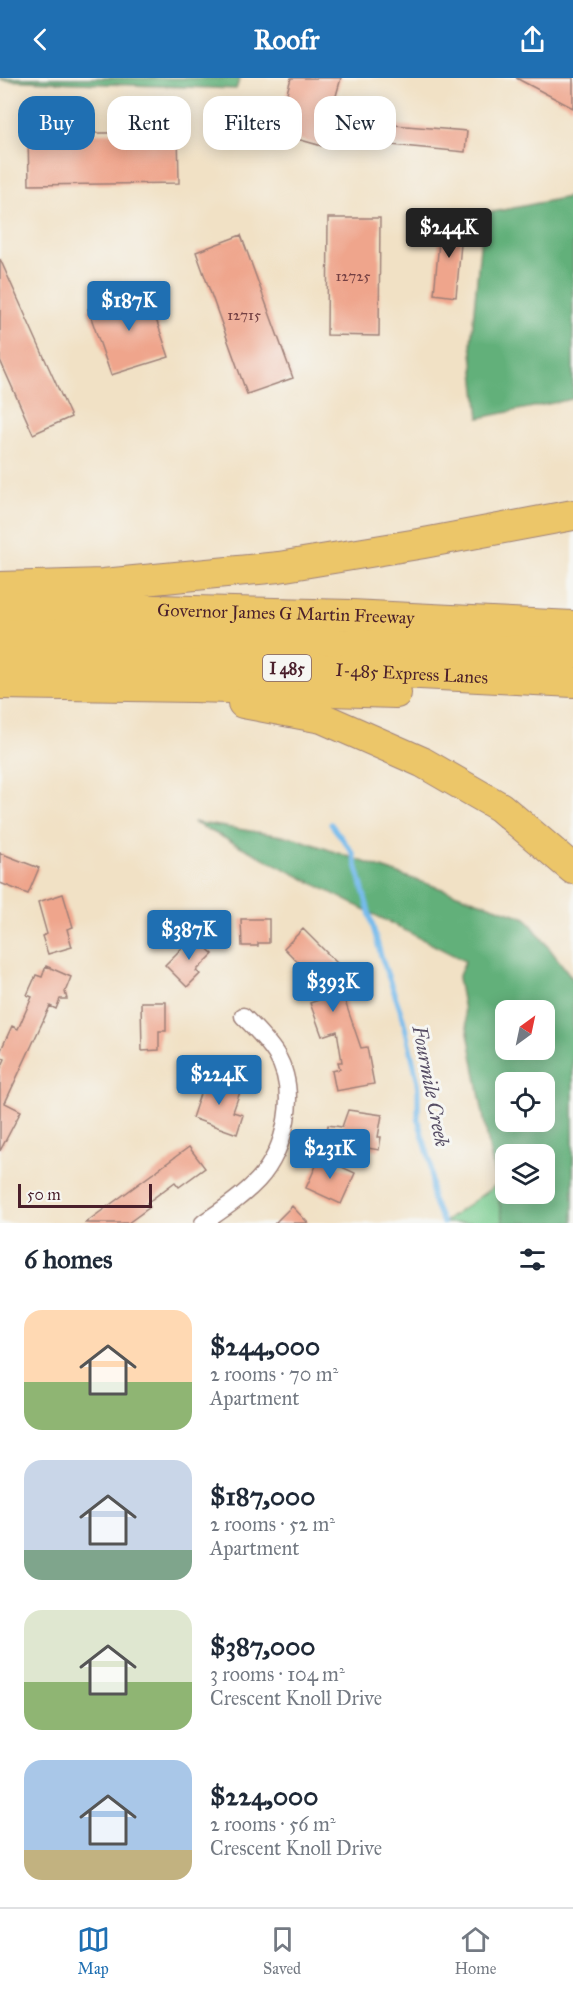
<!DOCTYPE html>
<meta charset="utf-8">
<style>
body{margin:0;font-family:"IM FELL Great Primer",serif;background:#f2f2f3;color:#1f2937;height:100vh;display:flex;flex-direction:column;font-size:22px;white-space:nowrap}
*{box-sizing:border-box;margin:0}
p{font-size:20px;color:#747a83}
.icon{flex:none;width:33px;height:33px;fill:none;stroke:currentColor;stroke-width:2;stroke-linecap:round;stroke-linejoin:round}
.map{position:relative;height:1145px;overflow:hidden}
.details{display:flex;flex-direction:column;background:#fff;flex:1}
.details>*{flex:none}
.hud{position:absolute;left:18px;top:18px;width:537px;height:54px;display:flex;gap:12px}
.needle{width:39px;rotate:33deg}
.fabs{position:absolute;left:495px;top:922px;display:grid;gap:12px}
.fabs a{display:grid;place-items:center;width:60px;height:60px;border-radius:12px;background:#fff;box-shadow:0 3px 15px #0003;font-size:30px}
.scale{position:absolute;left:18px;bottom:15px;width:134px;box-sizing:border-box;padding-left:6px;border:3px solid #4a1f2b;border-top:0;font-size:16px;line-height:21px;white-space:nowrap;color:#4a1f2b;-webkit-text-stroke:4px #f6f6f2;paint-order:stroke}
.price{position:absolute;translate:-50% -51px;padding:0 14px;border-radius:6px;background:#1f6fb2;color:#fff;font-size:20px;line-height:39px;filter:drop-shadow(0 2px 3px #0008)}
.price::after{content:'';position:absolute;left:50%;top:36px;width:18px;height:14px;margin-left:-9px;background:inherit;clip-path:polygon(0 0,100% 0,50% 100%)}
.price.selected{background:#222;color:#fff}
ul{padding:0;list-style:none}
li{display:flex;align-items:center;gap:18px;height:150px;padding:0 24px}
li span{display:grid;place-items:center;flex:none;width:168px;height:120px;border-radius:18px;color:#555}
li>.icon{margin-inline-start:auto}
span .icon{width:72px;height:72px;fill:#fffc;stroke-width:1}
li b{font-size:26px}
h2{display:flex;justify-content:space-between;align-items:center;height:72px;padding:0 24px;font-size:26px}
.pill{padding:0 21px;border-radius:18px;background:#fff;box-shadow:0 3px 15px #0003;font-size:21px;line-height:54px}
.pill.selected{background:#1f6fb2;color:#fff}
header{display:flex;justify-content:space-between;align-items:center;height:78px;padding:0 24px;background:#1f6fb2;color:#fff;font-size:27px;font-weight:700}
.menu{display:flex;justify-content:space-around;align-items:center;height:84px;border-top:2px solid #e0e1e3;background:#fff;font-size:16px;color:#747a83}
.menu a{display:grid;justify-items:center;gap:3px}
.menu .selected{color:#1f6fb2}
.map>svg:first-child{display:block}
.green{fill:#78cc8f;stroke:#61765d;stroke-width:1.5}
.forest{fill:#62b07a;stroke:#566852;stroke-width:1.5;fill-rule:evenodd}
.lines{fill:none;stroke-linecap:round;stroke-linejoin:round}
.stream{stroke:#76bbec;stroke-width:5}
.building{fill:#efa58c}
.street-casing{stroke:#9e8078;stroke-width:19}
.highway-casing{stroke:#9e8078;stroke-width:32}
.street{stroke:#fff;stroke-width:16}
.highway{stroke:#ecc669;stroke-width:30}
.labels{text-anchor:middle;stroke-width:6;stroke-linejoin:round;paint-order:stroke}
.number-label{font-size:15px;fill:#734043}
.shield{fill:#f6f6f2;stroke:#7e6067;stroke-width:1.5}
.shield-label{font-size:16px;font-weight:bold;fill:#4a1f2b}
.street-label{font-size:18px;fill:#4a1f2b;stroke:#f6f6f2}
.water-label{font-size:20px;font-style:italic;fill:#574e65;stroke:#f6f6f2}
</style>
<header><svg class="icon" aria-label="back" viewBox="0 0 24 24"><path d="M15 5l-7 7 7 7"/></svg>Roofr<svg class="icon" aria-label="share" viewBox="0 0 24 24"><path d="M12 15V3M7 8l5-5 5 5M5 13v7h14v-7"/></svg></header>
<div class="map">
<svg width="573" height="1145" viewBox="0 0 573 1145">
<rect width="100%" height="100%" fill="#f6f6f2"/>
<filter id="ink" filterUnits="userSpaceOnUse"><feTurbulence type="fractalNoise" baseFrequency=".0167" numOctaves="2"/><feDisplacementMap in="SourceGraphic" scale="12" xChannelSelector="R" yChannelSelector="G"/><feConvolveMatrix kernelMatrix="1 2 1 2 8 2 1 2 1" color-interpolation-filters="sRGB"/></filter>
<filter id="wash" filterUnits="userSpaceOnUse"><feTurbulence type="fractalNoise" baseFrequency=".008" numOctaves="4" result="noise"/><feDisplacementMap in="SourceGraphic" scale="24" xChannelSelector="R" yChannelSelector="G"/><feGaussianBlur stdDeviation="1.35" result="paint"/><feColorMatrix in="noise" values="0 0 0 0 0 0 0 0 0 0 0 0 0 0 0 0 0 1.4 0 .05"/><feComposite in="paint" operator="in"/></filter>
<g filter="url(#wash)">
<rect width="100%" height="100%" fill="#f1e1c5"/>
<!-- green -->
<path class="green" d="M 496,1107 L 503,1145 L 443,1145 Z"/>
<!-- forest -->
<path class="forest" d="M 0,0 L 240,0 L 236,11 L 0,2 Z
M 573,118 L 573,321 L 479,340 L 471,265 L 483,136 Z
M 193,744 L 295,760 L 526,840 L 573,901 L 573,1145 L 503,1145 L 458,900 L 465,883 ZM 506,933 L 544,933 L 544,972 L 506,972 ZM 506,1005 L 544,1005 L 544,1044 L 506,1044 ZM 506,1077 L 544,1077 L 544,1116 L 506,1116 Z"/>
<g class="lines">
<!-- stream -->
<path class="stream" d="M 331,746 L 353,775 L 381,878 L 403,940 L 418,1004 L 418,1042 L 431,1086 L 432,1120 L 443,1145"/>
</g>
<g id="blocks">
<!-- building -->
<path class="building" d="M 291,0 L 341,0 L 322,68 L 276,55 Z
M 516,0 L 573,0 L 573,30 Z
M 394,47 L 467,53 L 465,74 L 392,67 Z
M 178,54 L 179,105 L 29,107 L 28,56 Z
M 328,140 L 380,140 L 379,258 L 327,257 Z
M 441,143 L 463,145 L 456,219 L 434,216 Z
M 241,157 L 293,300 L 247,316 L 196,174 Z
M 0,181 L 71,339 L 33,356 L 0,282 Z
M 145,209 L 169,279 L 111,297 L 88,231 Z
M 0,775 L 39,790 L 28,816 L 0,805 Z
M 63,816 L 73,849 L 67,851 L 72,869 L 48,876 L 42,858 L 47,856 L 38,824 Z
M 241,841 L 269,841 L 269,865 L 258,865 L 258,868 L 242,868 Z
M 303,851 L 340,888 L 335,894 L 361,970 L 367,969 L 374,1006 L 336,1013 L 332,993 L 340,991 L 338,984 L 342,984 L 337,953 L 322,958 L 310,925 L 331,918 L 284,870 Z
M 194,858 L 213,876 L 196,893 L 200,896 L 187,909 L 165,887 Z
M 46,888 L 71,899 L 65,914 L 67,921 L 60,921 L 56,931 L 50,928 L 5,1025 L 21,1033 L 0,1073 L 0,992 L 5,981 L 0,978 L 0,974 L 12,948 L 18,951 L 32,919 L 27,917 L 36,897 L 42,899 Z
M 141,924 L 166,924 L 166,953 L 159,953 L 159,972 L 142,973 Z
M 206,998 L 241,1011 L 233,1034 L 243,1037 L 237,1056 L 192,1040 Z
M 348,1032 L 382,1037 L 378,1059 L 381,1059 L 379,1072 L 326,1063 L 328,1047 L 342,1049 Z
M 189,1069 L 205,1090 L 179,1109 L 175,1104 L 147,1125 L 150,1129 L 128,1145 L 85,1145 Z
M 320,1079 L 355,1095 L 341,1126 L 306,1110 Z
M 292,1128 L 308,1145 L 275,1145 Z"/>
</g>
</g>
<g filter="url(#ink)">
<use href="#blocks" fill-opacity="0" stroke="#9e8078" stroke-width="1.5"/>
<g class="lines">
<defs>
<path id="street" d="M 203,1145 C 222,1132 242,1119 258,1102 C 286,1072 299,1013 276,976 C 267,962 255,950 243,938"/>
<g id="highway">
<path d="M 0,509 L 103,506 L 279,489 L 424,465 L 573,437"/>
<path id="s1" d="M 0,528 L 351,537 L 573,548"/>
<path d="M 0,556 L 100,557 L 573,575"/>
<path id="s2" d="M 0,584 L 303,590 L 573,604"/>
<path d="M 0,606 L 193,609 L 396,615"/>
<path d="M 243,625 L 322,640 L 422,684 L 500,729 L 573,791"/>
</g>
</defs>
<!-- street casing -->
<use href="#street" class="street-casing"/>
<!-- highway casing -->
<use href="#highway" class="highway-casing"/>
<!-- street -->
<use href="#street" class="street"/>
<!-- highway -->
<use href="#highway" class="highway"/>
</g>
</g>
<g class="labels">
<!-- number labels -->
<g class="number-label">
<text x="353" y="203">12725</text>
<text x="244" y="242">12715</text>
</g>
<!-- shield labels -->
<rect class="shield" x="263" y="577" width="48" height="26" rx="4.5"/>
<g class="shield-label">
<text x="287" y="596">I 485</text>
</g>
<!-- street labels -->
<g class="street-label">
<text dy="6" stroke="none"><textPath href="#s1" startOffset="286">Governor James G Martin Freeway</textPath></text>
<text dy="6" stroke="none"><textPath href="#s2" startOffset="412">I-485 Express Lanes</textPath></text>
</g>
<!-- water labels -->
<g class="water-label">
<text transform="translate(431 1008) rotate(79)" y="7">Fourmile Creek</text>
</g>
</g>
</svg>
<div class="fabs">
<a><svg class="needle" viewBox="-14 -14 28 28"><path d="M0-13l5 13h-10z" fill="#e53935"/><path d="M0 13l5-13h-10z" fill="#747a83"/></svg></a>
<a><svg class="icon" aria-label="locate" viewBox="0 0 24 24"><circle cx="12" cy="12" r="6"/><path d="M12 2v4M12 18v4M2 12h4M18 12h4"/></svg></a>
<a><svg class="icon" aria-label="layers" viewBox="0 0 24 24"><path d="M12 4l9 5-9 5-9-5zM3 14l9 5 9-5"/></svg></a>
</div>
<div class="scale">50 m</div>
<b class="price selected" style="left:449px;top:181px">$244K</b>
<b class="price" style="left:129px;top:254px">$187K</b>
<b class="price" style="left:189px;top:883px">$387K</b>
<b class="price" style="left:333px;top:935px">$393K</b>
<b class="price" style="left:219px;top:1028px">$224K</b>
<b class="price" style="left:330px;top:1102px">$231K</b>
<div class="hud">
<a class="pill selected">Buy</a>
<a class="pill">Rent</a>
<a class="pill">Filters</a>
<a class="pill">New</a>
</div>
</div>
<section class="details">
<h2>6 homes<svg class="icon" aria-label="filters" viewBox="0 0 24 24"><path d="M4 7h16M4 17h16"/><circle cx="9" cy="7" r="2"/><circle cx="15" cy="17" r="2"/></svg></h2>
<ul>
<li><span style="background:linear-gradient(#ffd9b3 60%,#8fb573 0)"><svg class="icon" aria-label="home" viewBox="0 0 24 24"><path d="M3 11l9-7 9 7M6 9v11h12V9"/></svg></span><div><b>$244,000</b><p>2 rooms · 70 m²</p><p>Apartment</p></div></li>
<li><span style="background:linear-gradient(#c9d6e8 75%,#7fa58c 0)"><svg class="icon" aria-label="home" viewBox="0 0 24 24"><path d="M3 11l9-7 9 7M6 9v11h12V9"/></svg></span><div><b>$187,000</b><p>2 rooms · 52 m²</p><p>Apartment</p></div></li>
<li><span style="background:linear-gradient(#dfe7d0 60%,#8fb573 0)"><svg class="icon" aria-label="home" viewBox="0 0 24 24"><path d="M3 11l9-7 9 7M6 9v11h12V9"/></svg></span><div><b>$387,000</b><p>3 rooms · 104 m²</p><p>Crescent Knoll Drive</p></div></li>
<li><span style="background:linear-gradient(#a9c7e8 75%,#c2b280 0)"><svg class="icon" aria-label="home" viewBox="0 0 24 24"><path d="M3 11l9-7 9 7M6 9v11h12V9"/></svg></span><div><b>$224,000</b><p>2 rooms · 56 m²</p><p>Crescent Knoll Drive</p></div></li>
</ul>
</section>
<nav class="menu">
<a class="selected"><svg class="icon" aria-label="map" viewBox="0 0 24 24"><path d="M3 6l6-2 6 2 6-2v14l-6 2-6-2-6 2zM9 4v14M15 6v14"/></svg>Map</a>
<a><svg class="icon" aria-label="saved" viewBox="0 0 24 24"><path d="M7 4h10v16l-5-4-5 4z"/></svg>Saved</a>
<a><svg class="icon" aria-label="home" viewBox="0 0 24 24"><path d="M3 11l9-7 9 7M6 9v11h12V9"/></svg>Home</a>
</nav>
